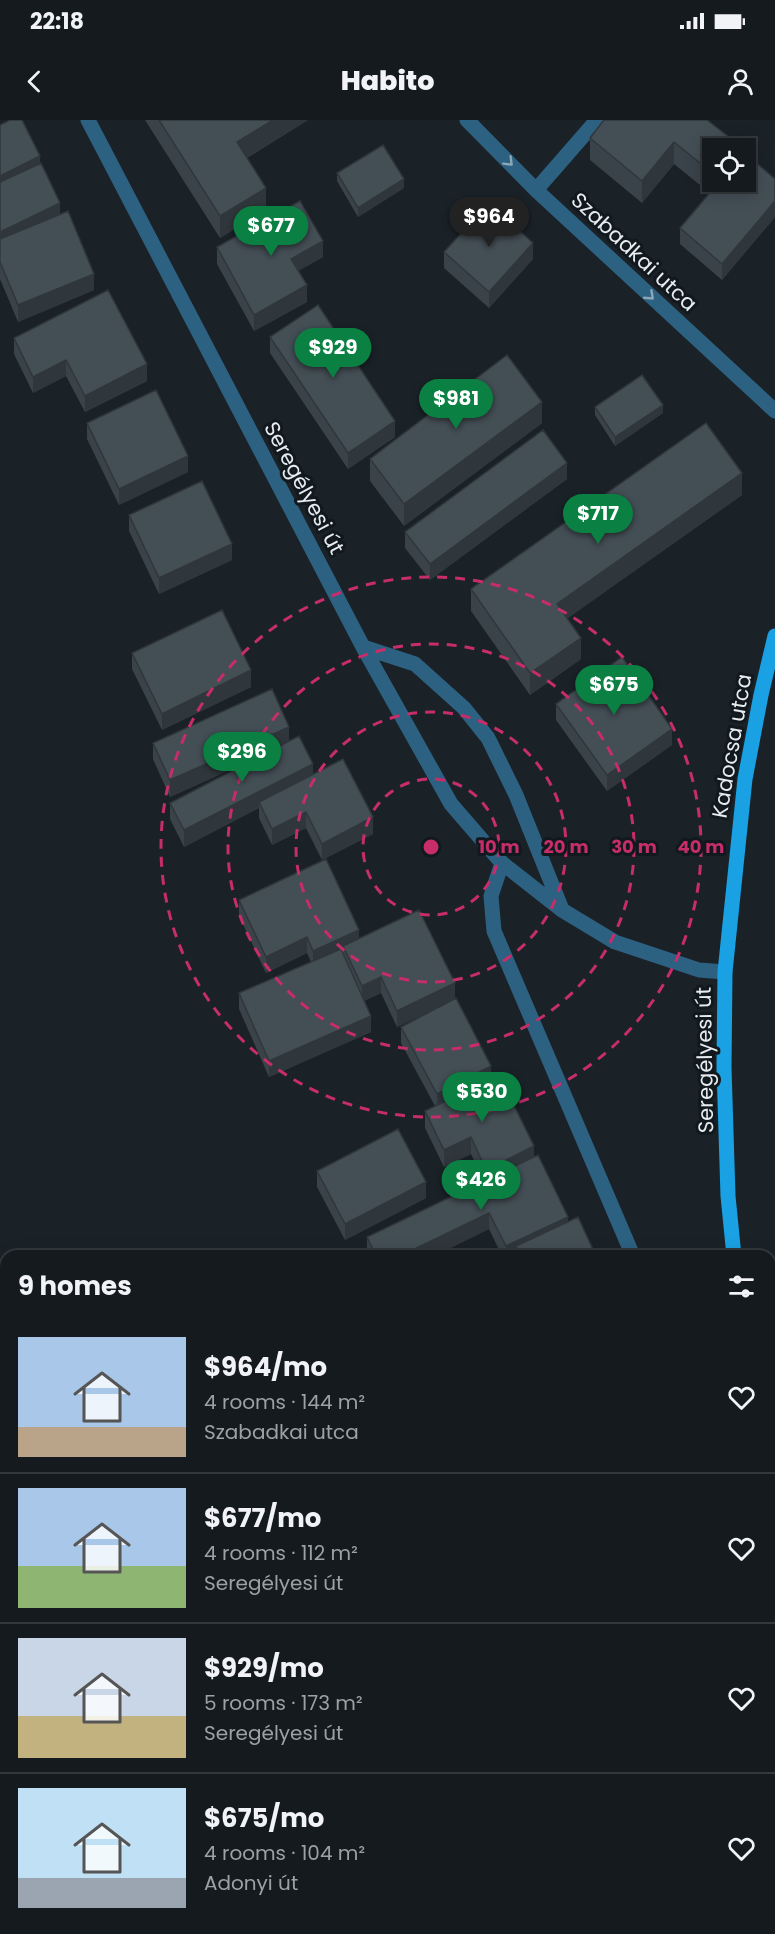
<!DOCTYPE html>
<meta charset="utf-8">
<style>
body{margin:0;font-family:Poppins,sans-serif;background:#1d2327;color:#f1f3f6;height:100vh;display:flex;flex-direction:column;font-size:22px;white-space:nowrap}
*{box-sizing:border-box;margin:0}
p{font-size:20px;color:#9da1a4}
.icon{flex:none;width:33px;height:33px;fill:none;stroke:currentColor;stroke-width:2;stroke-linecap:round;stroke-linejoin:round}
.map{position:relative;flex:1;overflow:hidden}
.side{position:absolute;left:0px;top:1130px;width:776px;height:686px;display:flex;flex-direction:column;background:#141a1e;border-radius:18px 18px 0 0;box-shadow:0 3px 15px #0003,0 0 0 2px #33383c}
.side>*{flex:none}
.buttons{position:absolute;left:702px;top:18px;display:grid;gap:12px}
.buttons a{display:grid;place-items:center;width:54px;height:54px;border-radius:0px;background:#141a1e;box-shadow:0 3px 15px #0003,0 0 0 2px #33383c;font-size:30px}
.price{position:absolute;translate:-50% -51px;padding:0 14px;border-radius:21px;background:#0b8043;color:#fff;font-size:20px;line-height:39px;filter:drop-shadow(0 2px 3px #0008)}
.price::after{content:'';position:absolute;left:50%;top:36px;width:18px;height:14px;margin-left:-9px;background:inherit;clip-path:polygon(0 0,100% 0,50% 100%)}
.price.active{background:#222;color:#fff}
ul{padding:0;list-style:none}
li{display:flex;align-items:center;gap:18px;height:150px;padding:0 18px}
li+li{border-top:2px solid #33383c}
li span{display:grid;place-items:center;flex:none;width:168px;height:120px;border-radius:0px;color:#555}
li>.icon{margin-inline-start:auto}
span .icon{width:72px;height:72px;fill:#fffc;stroke-width:1}
li b{font-size:26px}
h2{display:flex;justify-content:space-between;align-items:center;height:72px;padding:0 18px;font-size:26px}
.status{display:flex;justify-content:space-between;align-items:center;height:42px;padding:0 30px;background:#141a1e;direction:ltr}
.status svg{height:16px;fill:currentColor}
header{display:flex;justify-content:space-between;align-items:center;height:78px;padding:0 18px;background:#141a1e;font-size:27px;font-weight:800}
.map>svg:first-child{display:block}
.built{fill:#1e2d36}
.lines{fill:none;stroke-linecap:round;stroke-linejoin:round}
.lane{stroke:#2d6182;stroke-width:15}
.street{stroke:#2d6182;stroke-width:15}
.secondary{stroke:#2885b9;stroke-width:15}
.primary{stroke:#19a1e4;stroke-width:15}
.wall{fill:#3a4349}
.shaded-wall{fill:#30373c}
.building{fill:#444e55;stroke:#30373c;stroke-width:1.5}
.oneway{stroke:#8aa6b9}
.ring{fill:none;stroke:#c62d6a;stroke-width:3;stroke-dasharray:10 8}
.labels{text-anchor:middle;stroke-width:6;stroke-linejoin:round;paint-order:stroke}
.street-label{font-size:21px;fill:#e6ecf0;stroke:#11191f}
.centre{fill:#c62d6a;stroke:#11191f;stroke-width:3}
.ring-label{font-size:18px;text-anchor:middle;font-weight:bold;fill:#c62d6a;stroke:#11191f;stroke-width:6;stroke-linejoin:round;paint-order:stroke}
</style>
<div class="status"><b>22:18</b><svg viewBox="0 0 49 12"><path d="M0 12V9h3v3zM5 12V6h3v6zM10 12V3h3v9zM15 12V0h3v12zM26 1h20v11H26zM47 4h2v5h-2z"/></svg></div>
<header><svg class="icon" aria-label="back" viewBox="0 0 24 24"><path d="M15 5l-7 7 7 7"/></svg>Habito<svg class="icon" aria-label="person" viewBox="0 0 24 24"><circle cx="12" cy="8" r="4"/><path d="M4 21q1-7 8-7t8 7"/></svg></header>
<div class="map">
<svg width="775" height="1814" viewBox="0 0 775 1814">
<rect width="100%" height="100%" fill="#1a2228"/>
<!-- built -->
<path class="built" d="M 0,1225 L 6,1235 L 6,1690 L 0,1686 Z
M 228,1809 L 311,1809 L 314,1814 L 238,1814 Z"/>
<g class="lines">
<!-- lane -->
<path class="lane" d="M 0,1438 L 6,1440"/>
<!-- street -->
<path class="street" d="M 88,0 L 363,527 L 451,684 L 502,743 L 562,790 L 615,822 L 699,850 L 725,852
M 467,0 L 536,70 L 775,291
M 536,70 L 597,0
M 363,527 L 415,544 L 464,588 L 488,618 L 516,675 L 561,787
M 502,743 L 491,776 L 494,811 L 633,1136"/>
<!-- secondary -->
<path class="secondary" d="M 0,1766 L 6,1770
M 59,1809 L 66,1814"/>
<!-- primary -->
<path class="primary" d="M 734,1136 L 728,1076 L 724,948 L 725,852 L 745,659 L 761,575 L 775,516
M 770,1357 L 775,1381"/>
</g>
<!-- wall -->
<path class="wall" d="M 145,0 L 308,0 L 247,38 L 266,90 L 220,118 Z
M 0,5 L 40,43 L 60,94 L 94,170 L 18,202 L 0,159 Z
M 729,17 L 729,28 L 712,28 L 712,60 L 705,69 L 674,44 L 642,83 L 590,40 L 590,18 Z
M 337,53 L 404,68 L 358,97 L 337,61 Z
M 775,59 L 775,97 L 722,160 L 680,124 L 680,108 Z
M 217,127 L 323,137 L 298,151 L 307,182 L 254,211 L 217,144 Z
M 444,132 L 533,139 L 489,188 L 444,148 Z
M 270,217 L 395,317 L 348,349 L 270,233 Z
M 14,218 L 147,261 L 85,292 L 66,256 L 33,273 L 14,234 Z
M 595,287 L 663,293 L 615,326 L 595,295 Z
M 87,303 L 188,352 L 119,385 L 87,319 Z
M 542,303 L 404,406 L 370,361 L 370,339 Z
M 567,359 L 430,460 L 405,428 L 405,412 Z
M 742,375 L 567,498 L 581,539 L 530,575 L 471,491 L 471,469 Z
M 129,395 L 232,440 L 159,474 L 129,411 Z
M 132,533 L 251,567 L 162,610 L 132,549 Z
M 556,584 L 672,625 L 607,671 L 556,600 Z
M 289,622 L 313,654 L 373,714 L 322,740 L 306,708 L 272,725 L 259,698 L 259,688 L 184,727 L 170,699 L 170,683 L 272,631 L 170,677 L 153,639 L 153,623 Z
M 239,780 L 359,818 L 455,879 L 491,958 L 568,1102 L 596,1136 L 502,1136 L 489,1109 L 434,1136 L 368,1136 L 367,1133 L 367,1117 L 484,1061 L 471,1034 L 444,1047 L 425,1008 L 425,991 L 435,986 L 401,923 L 401,907 L 438,887 L 397,907 L 381,873 L 364,881 L 371,912 L 269,957 L 239,889 L 239,873 L 311,842 L 307,833 L 266,853 L 239,796 Z
M 317,1051 L 426,1078 L 345,1120 L 317,1067 Z
M 0,1535 L 3,1554 L 6,1556 L 6,1690 L 0,1686 Z"/>
<!-- shaded-wall -->
<path class="shaded-wall" d="M 273,0 L 308,0 L 237,44 L 237,22 Z
M 729,17 L 729,28 L 720,28 Z
M 674,22 L 674,44 L 642,83 L 642,61 Z
M 40,36 L 40,53 L 0,72 L 0,56 Z
M 712,38 L 712,60 L 705,69 L 705,47 Z
M 404,59 L 404,68 L 358,97 L 358,88 Z
M 266,68 L 266,90 L 220,118 L 220,96 Z
M 775,81 L 775,97 L 722,160 L 722,144 Z
M 60,83 L 60,99 L 0,128 L 0,112 Z
M 323,121 L 323,137 L 291,155 L 291,139 Z
M 533,123 L 533,139 L 489,188 L 489,172 Z
M 94,154 L 94,170 L 18,202 L 18,185 Z
M 307,165 L 307,182 L 254,211 L 254,195 Z
M 66,240 L 66,256 L 33,273 L 33,257 Z
M 147,244 L 147,261 L 85,292 L 85,276 Z
M 542,282 L 542,303 L 404,406 L 404,384 Z
M 663,285 L 663,293 L 615,326 L 615,317 Z
M 395,301 L 395,317 L 348,349 L 348,333 Z
M 188,336 L 188,352 L 119,385 L 119,369 Z
M 567,343 L 567,359 L 430,460 L 430,444 Z
M 742,353 L 742,375 L 557,506 L 557,484 Z
M 232,424 L 232,440 L 159,474 L 159,458 Z
M 581,518 L 581,539 L 530,575 L 530,553 Z
M 251,550 L 251,567 L 162,610 L 162,594 Z
M 289,607 L 289,623 L 170,677 L 170,660 Z
M 672,609 L 672,625 L 607,671 L 607,655 Z
M 313,644 L 313,660 L 259,682 L 259,688 L 184,727 L 184,710 Z
M 306,692 L 306,708 L 272,725 L 272,709 Z
M 373,697 L 373,714 L 322,740 L 322,724 Z
M 359,810 L 359,827 L 343,826 L 343,834 L 313,847 L 313,831 Z
M 307,817 L 307,833 L 266,853 L 266,837 Z
M 381,857 L 381,873 L 362,882 L 362,866 Z
M 455,863 L 455,880 L 397,907 L 397,891 Z
M 371,896 L 371,912 L 269,957 L 269,941 Z
M 491,946 L 491,962 L 437,990 L 437,974 Z
M 471,1017 L 471,1034 L 444,1047 L 444,1030 Z
M 534,1026 L 534,1042 L 486,1066 L 486,1050 Z
M 426,1062 L 426,1078 L 345,1120 L 345,1104 Z
M 489,1093 L 489,1109 L 434,1136 L 400,1136 Z
M 568,1097 L 568,1113 L 516,1126 L 516,1136 L 506,1136 L 506,1126 Z
M 3,1537 L 3,1559 L 0,1563 L 0,1541 Z
M 775,1761 L 775,1777 L 770,1779 L 770,1763 Z"/>
<!-- building -->
<path class="building" d="M 10,0 L 22,0 L 40,36 L 0,56 L 0,5 Z
M 159,0 L 273,0 L 237,22 L 266,68 L 220,96 Z
M 604,0 L 707,0 L 729,17 L 720,28 L 712,28 L 712,38 L 705,47 L 674,22 L 642,61 L 590,18 Z
M 383,25 L 404,59 L 358,88 L 337,53 Z
M 746,34 L 775,59 L 775,81 L 722,144 L 680,108 L 719,62 L 746,62 Z
M 41,43 L 60,83 L 0,112 L 0,62 Z
M 300,81 L 323,121 L 291,139 L 307,165 L 254,195 L 217,127 Z
M 489,83 L 533,123 L 489,172 L 444,132 Z
M 68,91 L 94,154 L 18,185 L 0,142 L 0,119 Z
M 108,170 L 147,244 L 85,276 L 66,240 L 33,257 L 14,218 Z
M 318,185 L 395,301 L 348,333 L 270,217 Z
M 507,235 L 542,282 L 404,384 L 370,339 Z
M 642,255 L 663,285 L 615,317 L 595,287 Z
M 156,270 L 188,336 L 119,369 L 87,303 Z
M 706,303 L 742,353 L 557,484 L 581,518 L 530,553 L 471,469 Z
M 543,310 L 567,343 L 430,444 L 405,412 Z
M 202,361 L 232,424 L 159,458 L 129,395 Z
M 222,490 L 251,550 L 162,594 L 132,533 Z
M 622,537 L 672,609 L 607,655 L 556,584 Z
M 272,569 L 289,607 L 170,660 L 153,623 Z
M 299,616 L 313,644 L 184,710 L 170,683 Z
M 343,639 L 373,697 L 322,724 L 306,692 L 272,709 L 259,682 Z
M 326,739 L 359,810 L 313,831 L 307,817 L 266,837 L 239,780 Z
M 419,790 L 455,863 L 397,891 L 381,857 L 362,866 L 343,826 Z
M 341,829 L 371,896 L 269,941 L 239,873 Z
M 456,878 L 491,946 L 437,974 L 401,907 Z
M 499,955 L 534,1026 L 486,1050 L 471,1017 L 444,1030 L 425,991 Z
M 398,1009 L 426,1062 L 345,1104 L 317,1051 Z
M 538,1035 L 568,1097 L 506,1126 L 489,1093 L 400,1136 L 376,1136 L 367,1117 Z
M 578,1097 L 596,1136 L 521,1136 L 516,1126 Z
M 0,1552 L 6,1556 L 6,1668 L 0,1664 Z
M 775,1627 L 775,1761 L 770,1763 L 770,1629 Z
M 640,1809 L 698,1809 L 699,1814 L 641,1814 Z"/>
<!-- one-way arrows -->
<defs><path id="oneway-chevron" d="M-2-3.5L2.5 0L-2 3.5" fill="none" stroke-width="1.6" stroke-linecap="round" stroke-linejoin="round" transform="scale(1.5)"/></defs>
<g class="oneway">
<use href="#oneway-chevron" transform="translate(509 42) rotate(45)"/>
<use href="#oneway-chevron" transform="translate(650 176) rotate(43)"/>
</g>
<!-- distance rings -->
<g class="ring">
<circle cx="431" cy="727" r="68"/>
<circle cx="431" cy="727" r="135"/>
<circle cx="431" cy="727" r="203"/>
<circle cx="431" cy="727" r="270"/>
</g>
<g class="labels">
<!-- street labels -->
<g class="street-label">
<text transform="translate(634 132) rotate(43)" y="7">Szabadkai utca</text>
<text transform="translate(304 368) rotate(62)" y="7">Seregélyesi út</text>
<text transform="translate(732 626) rotate(-80)" y="7">Kadocsa utca</text>
<text transform="translate(705 940) rotate(-91)" y="7">Seregélyesi út</text>
</g>
</g>
<circle cx="431" cy="727" r="9" class="centre"/>
<g class="ring-label">
<text x="499" y="733">10 m</text>
<text x="566" y="733">20 m</text>
<text x="634" y="733">30 m</text>
<text x="701" y="733">40 m</text>
</g>
</svg>
<div class="buttons">
<a><svg class="icon" aria-label="locate" viewBox="0 0 24 24"><circle cx="12" cy="12" r="6"/><path d="M12 2v4M12 18v4M2 12h4M18 12h4"/></svg></a>
</div>
<b class="price active" style="left:489px;top:128px">$964</b>
<b class="price" style="left:271px;top:137px">$677</b>
<b class="price" style="left:333px;top:259px">$929</b>
<b class="price" style="left:456px;top:310px">$981</b>
<b class="price" style="left:598px;top:425px">$717</b>
<b class="price" style="left:614px;top:596px">$675</b>
<b class="price" style="left:242px;top:663px">$296</b>
<b class="price" style="left:482px;top:1003px">$530</b>
<b class="price" style="left:481px;top:1091px">$426</b>
<section class="side">
<h2>9 homes<svg class="icon" aria-label="filters" viewBox="0 0 24 24"><path d="M4 7h16M4 17h16"/><circle cx="9" cy="7" r="2"/><circle cx="15" cy="17" r="2"/></svg></h2>
<ul>
<li><span style="background:linear-gradient(#a9c7e8 75%,#b9a48a 0)"><svg class="icon" aria-label="home" viewBox="0 0 24 24"><path d="M3 11l9-7 9 7M6 9v11h12V9"/></svg></span><div><b>$964/mo</b><p>4 rooms · 144 m²</p><p>Szabadkai utca</p></div><svg class="icon" aria-label="heart" viewBox="0 0 24 24"><path d="M12 20l-8-8c-3-5 5-10 8-4 3-6 11-1 8 4z"/></svg></li>
<li><span style="background:linear-gradient(#a9c7e8 65%,#8fb573 0)"><svg class="icon" aria-label="home" viewBox="0 0 24 24"><path d="M3 11l9-7 9 7M6 9v11h12V9"/></svg></span><div><b>$677/mo</b><p>4 rooms · 112 m²</p><p>Seregélyesi út</p></div><svg class="icon" aria-label="heart" viewBox="0 0 24 24"><path d="M12 20l-8-8c-3-5 5-10 8-4 3-6 11-1 8 4z"/></svg></li>
<li><span style="background:linear-gradient(#c9d6e8 65%,#c2b280 0)"><svg class="icon" aria-label="home" viewBox="0 0 24 24"><path d="M3 11l9-7 9 7M6 9v11h12V9"/></svg></span><div><b>$929/mo</b><p>5 rooms · 173 m²</p><p>Seregélyesi út</p></div><svg class="icon" aria-label="heart" viewBox="0 0 24 24"><path d="M12 20l-8-8c-3-5 5-10 8-4 3-6 11-1 8 4z"/></svg></li>
<li><span style="background:linear-gradient(#bfe0f5 75%,#9aa5b1 0)"><svg class="icon" aria-label="home" viewBox="0 0 24 24"><path d="M3 11l9-7 9 7M6 9v11h12V9"/></svg></span><div><b>$675/mo</b><p>4 rooms · 104 m²</p><p>Adonyi út</p></div><svg class="icon" aria-label="heart" viewBox="0 0 24 24"><path d="M12 20l-8-8c-3-5 5-10 8-4 3-6 11-1 8 4z"/></svg></li>
</ul>
</section>
</div>
